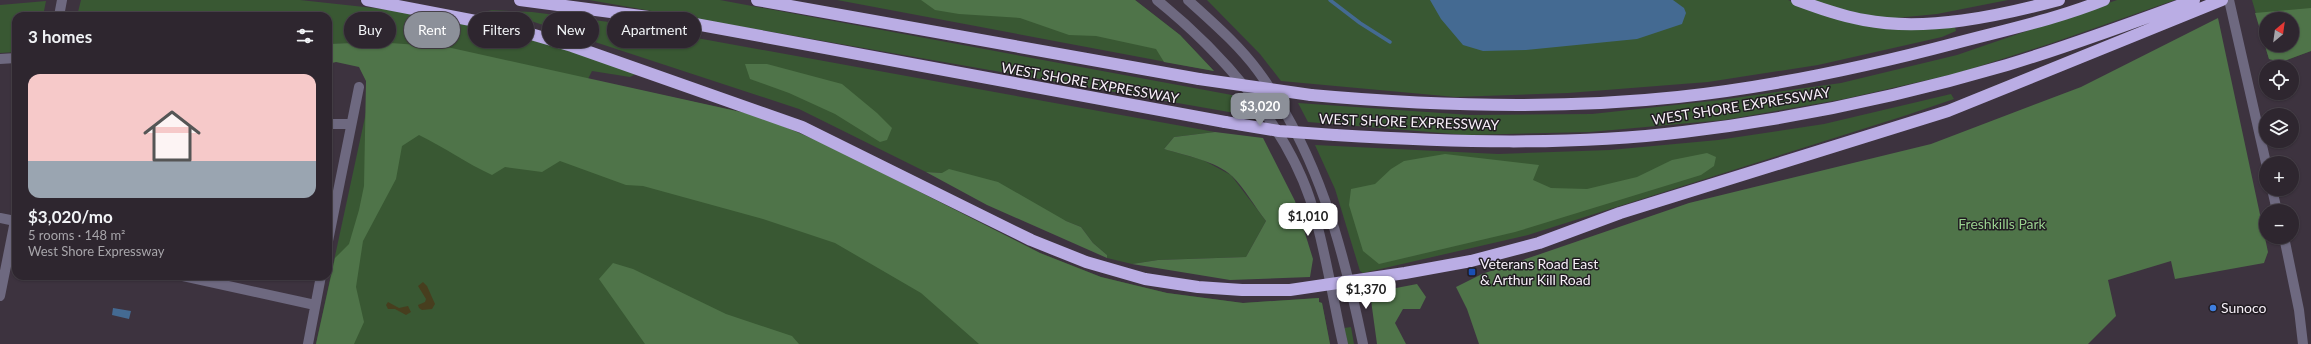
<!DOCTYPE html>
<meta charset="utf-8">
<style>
body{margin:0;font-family:Lato,sans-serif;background:#3a323b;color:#f1f3f6;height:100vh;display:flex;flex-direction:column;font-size:15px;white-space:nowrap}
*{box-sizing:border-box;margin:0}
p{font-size:13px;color:#a7a5aa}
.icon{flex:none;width:22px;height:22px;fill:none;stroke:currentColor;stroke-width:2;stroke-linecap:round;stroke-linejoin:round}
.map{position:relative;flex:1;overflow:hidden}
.sheet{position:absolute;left:12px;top:12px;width:320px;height:268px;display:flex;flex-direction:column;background:#2e262f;border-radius:12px;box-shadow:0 1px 3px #0004,0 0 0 1px #49434b}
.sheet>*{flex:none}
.hud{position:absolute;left:344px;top:12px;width:380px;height:36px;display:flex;gap:8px}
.needle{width:26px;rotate:29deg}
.controls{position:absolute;left:2259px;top:12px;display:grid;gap:8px}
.controls a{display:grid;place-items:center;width:40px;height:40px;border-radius:50%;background:#2e262f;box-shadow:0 1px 3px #0004,0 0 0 1px #49434b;font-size:20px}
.price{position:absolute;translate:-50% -34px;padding:0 9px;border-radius:8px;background:#fff;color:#222;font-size:13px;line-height:26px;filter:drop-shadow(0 1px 2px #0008)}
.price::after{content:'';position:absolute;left:50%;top:24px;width:12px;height:9px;margin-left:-6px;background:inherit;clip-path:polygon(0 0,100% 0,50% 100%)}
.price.on{background:#8c9099;color:#fff}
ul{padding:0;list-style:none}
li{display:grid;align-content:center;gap:8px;height:212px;padding:0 16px}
li span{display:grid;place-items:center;height:124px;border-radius:12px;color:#555}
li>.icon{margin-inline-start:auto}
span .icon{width:72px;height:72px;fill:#fffc;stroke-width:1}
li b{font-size:17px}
h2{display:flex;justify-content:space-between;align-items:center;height:48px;padding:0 16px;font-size:17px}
.tag{padding:0 14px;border-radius:18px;background:#2e262f;box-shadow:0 1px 3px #0004,0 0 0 1px #49434b;font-size:14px;line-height:36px}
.tag.on{background:#8c9099;color:#fff}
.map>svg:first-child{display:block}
.green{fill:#395833;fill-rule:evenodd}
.forest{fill:#4f7449;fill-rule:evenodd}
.sand{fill:#473e1e}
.water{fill:#446a92}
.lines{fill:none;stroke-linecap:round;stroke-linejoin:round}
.stream{stroke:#446a92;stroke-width:3.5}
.minor{stroke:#6e6980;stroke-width:10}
.highway{stroke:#baade4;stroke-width:12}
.highway-bridge{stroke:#baade4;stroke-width:12}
.transit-dot{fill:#1a4fb4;stroke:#211c22;stroke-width:1.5}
.shop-dot{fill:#3f7fe0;stroke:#211c22;stroke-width:1.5}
.labels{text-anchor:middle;stroke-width:3;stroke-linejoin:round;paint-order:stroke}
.street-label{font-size:14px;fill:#f7f0f8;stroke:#211c22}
.park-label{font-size:14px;fill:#9ad18f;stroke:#211c22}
.poi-label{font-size:14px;fill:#f7f0f8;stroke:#211c22;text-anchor:start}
</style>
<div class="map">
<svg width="2311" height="344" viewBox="0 0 2311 344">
<rect width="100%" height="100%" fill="#3d333f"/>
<!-- green -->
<path class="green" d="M 81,0 L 300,0 L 392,10 L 490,28 L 576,52 L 640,72 L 630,77 L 592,71 L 588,79 L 759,116 L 825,144 L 1040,253 L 1101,277 L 1167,293 L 1243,303 L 1319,298 L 1319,302 L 1322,303 L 1330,344 L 316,344 L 381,43 L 328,44 L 328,16 L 77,16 Z
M 589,0 L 720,0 L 1232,95 L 1246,115 Z
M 837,0 L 1135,0 L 1180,35 L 1214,71 Z
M 1207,0 L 1788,0 L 1830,16 L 1955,27 L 1956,31 L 1942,37 L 1818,65 L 1708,82 L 1568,93 L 1455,97 L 1281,81 L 1260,54 Z
M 1810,0 L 2008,0 L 1937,14 L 1886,19 L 1863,15 Z
M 2117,0 L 2175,0 L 2052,43 L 1958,73 L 1844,99 L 1724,120 L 1590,132 L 1466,135 L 1308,122 L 1298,103 L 1470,115 L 1592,114 L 1720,100 L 1841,83 L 1957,55 Z
M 2252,0 L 2311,0 L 2311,51 L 2281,62 L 2269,59 ZM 2266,19 L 2292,19 L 2292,45 L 2266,45 Z
M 46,1 L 43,16 L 16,16 L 16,52 L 0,53 L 0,5 Z
M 488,10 L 532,12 L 609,22 L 1215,132 L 1174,137 L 1164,149 L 1203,160 L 1231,175 L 1266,221 L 1246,257 L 1158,260 L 1132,264 L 1107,258 L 1107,255 L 1093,243 L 1081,227 L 942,173 L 926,172 L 799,109 L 534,22 Z
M 1951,94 L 1954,99 L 1907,115 L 1528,235 L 1363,273 L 1360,271 L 1335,189 L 1315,145 L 1498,154 L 1610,150 L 1718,140 L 1824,124 Z
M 1351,327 L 1354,344 L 1347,344 L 1344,328 Z"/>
<!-- forest -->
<path class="forest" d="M 921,0 L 1135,0 L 1180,35 L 1214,71 L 1164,62 L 1156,49 L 1096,36 L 1069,35 L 1020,18 L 959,14 L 935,10 Z
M 2311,8 L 2311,51 L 2281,62 L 2269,59 L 2255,13 ZM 2266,19 L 2292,19 L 2292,45 L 2266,45 Z
M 2218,18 L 2268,252 L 2264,263 L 2175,279 L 2171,261 L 2108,280 L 2116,316 L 2088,344 L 1479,344 L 1467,309 L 1456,287 L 1482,274 L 1689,203 L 1931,144 L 2081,87 Z
M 376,42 L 447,47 L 759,116 L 825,144 L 1040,253 L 1101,277 L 1167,293 L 1243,303 L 1319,298 L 1319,302 L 1322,303 L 1330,344 L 979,344 L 921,293 L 835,243 L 763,219 L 643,186 L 626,185 L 560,161 L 542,172 L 505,167 L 492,175 C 466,163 444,147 419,135 L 402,146 L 396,179 L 363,241 L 356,287 L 364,322 L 354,344 L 316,344 L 335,258 L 349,244 L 359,210 L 364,186 L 366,81 L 359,67 L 336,62 L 328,64 L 328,44 Z
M 745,64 L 767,64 L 842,84 L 877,113 L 892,128 L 887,140 L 880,142 L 835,114 L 789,93 L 750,79 Z
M 1215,132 L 1263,138 L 1295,201 L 1313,259 L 1310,277 L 1230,280 L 1132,264 L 1158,260 L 1246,257 L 1266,221 C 1255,207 1245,189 1232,176 C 1216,161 1184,155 1164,149 L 1174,137 Z
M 1707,153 L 1716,157 L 1714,166 L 1701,175 L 1515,232 L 1379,264 L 1363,251 L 1349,205 L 1351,189 L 1375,184 L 1391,169 L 1404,161 L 1445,154 L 1539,165 L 1533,180 L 1551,188 L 1587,189 L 1637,177 L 1672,160 Z
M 949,169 L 998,182 L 1066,221 L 1081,227 L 1093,243 L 1107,255 L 1107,258 L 987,205 L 926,172 L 942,173 Z
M 613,263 L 633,269 L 726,314 L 792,336 L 799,344 L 645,344 L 599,279 Z
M 1417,284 L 1426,297 L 1420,309 L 1403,309 L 1395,323 L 1406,344 L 1377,344 L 1370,293 Z"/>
<!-- sand -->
<path class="sand" d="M 423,282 L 427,286 L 435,304 L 432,309 L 422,310 L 419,308 L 418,305 L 425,302 L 426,299 L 418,286 Z
M 388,302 L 399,308 L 408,306 L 411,312 L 406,315 L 395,309 L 388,309 L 386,305 Z"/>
<!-- water -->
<path class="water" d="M 1430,0 L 1673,0 L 1684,8 L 1686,13 L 1682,24 L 1637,39 L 1526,50 L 1483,51 L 1463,45 L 1441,19 Z
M 113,308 L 131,311 L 129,319 L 112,315 Z"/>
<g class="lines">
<!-- stream -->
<path class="stream" d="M 1330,0 L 1360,23 L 1390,42"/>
<!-- minor -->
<path class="minor" d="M 1157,0 C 1219,50 1284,122 1310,199 C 1325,246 1332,296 1343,344
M 1188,0 C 1212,22 1238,44 1258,71 C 1318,152 1343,248 1363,344
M 2229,0 L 2266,163
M 59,16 L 62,0
M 0,59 L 16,58
M 328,124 L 351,124
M 2272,189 L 2277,211
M 0,218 L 15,221
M 2284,237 L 2299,310 L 2303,344
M 328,241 L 359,87
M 183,276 L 315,305
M 0,296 L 16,216
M 308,344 L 321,276"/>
<!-- highway -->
<path class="highway" d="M 367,0 L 507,27 L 572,46 L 802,127 L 1031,240 L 1086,262 L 1145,279 L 1198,287 L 1242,290 L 1290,290 L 1405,273 L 1471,261 L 1539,243 L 1620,213 L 1948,111 L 2222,0
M 520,0 L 679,21 L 1225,122
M 757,0 L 1199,79
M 1797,0 C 1819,8 1841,16 1864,20 C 1926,32 1999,16 2059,0
M 1311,95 C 1433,106 1556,110 1678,97 C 1772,87 1865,67 1956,43 C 2005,30 2057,19 2104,0
M 1335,135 C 1451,142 1568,146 1683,132 C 1792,119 1901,96 2007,65 C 2070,46 2132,23 2194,0"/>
<!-- highway-bridge -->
<path class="highway-bridge" d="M 1199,79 L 1311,95
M 1225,122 L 1279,131 L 1335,135"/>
</g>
<!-- markers -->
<rect class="transit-dot" x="1468" y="268" width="8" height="8" rx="2"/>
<circle class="shop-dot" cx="2213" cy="308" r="4"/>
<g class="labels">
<!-- street labels -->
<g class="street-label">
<text transform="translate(1090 83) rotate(10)" y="5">WEST SHORE EXPRESSWAY</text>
<text transform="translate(1741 106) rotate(-9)" y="5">WEST SHORE EXPRESSWAY</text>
<text transform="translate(1409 122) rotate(2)" y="5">WEST SHORE EXPRESSWAY</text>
</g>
<!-- park labels -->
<g class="park-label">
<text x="2002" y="229">Freshkills Park</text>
</g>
<!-- poi labels -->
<g class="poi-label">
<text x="1480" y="269">Veterans Road East<tspan x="1480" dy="16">&amp; Arthur Kill Road</tspan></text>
<text x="2221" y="313">Sunoco</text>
</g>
</g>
</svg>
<div class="controls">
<a><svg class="needle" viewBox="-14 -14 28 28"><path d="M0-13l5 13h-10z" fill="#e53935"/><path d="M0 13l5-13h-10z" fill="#a7a5aa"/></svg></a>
<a><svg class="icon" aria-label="locate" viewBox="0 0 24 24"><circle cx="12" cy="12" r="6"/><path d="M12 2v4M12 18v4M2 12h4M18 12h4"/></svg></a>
<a><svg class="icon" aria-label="layers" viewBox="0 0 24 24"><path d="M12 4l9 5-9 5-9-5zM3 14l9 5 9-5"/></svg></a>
<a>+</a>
<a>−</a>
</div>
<b class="price on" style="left:1260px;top:127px">$3,020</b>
<b class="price" style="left:1308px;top:237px">$1,010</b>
<b class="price" style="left:1366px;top:310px">$1,370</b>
<div class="hud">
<a class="tag">Buy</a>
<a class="tag on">Rent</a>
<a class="tag">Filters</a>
<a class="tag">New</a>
<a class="tag">Apartment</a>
</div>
<section class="sheet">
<h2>3 homes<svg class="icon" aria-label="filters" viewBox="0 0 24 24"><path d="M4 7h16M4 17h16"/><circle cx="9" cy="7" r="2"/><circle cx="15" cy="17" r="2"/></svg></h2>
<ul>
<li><span style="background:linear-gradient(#f6c9c9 70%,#9aa5b1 0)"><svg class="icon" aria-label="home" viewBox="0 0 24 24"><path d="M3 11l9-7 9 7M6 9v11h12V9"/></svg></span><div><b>$3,020/mo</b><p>5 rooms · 148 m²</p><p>West Shore Expressway</p></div></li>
</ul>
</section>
</div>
